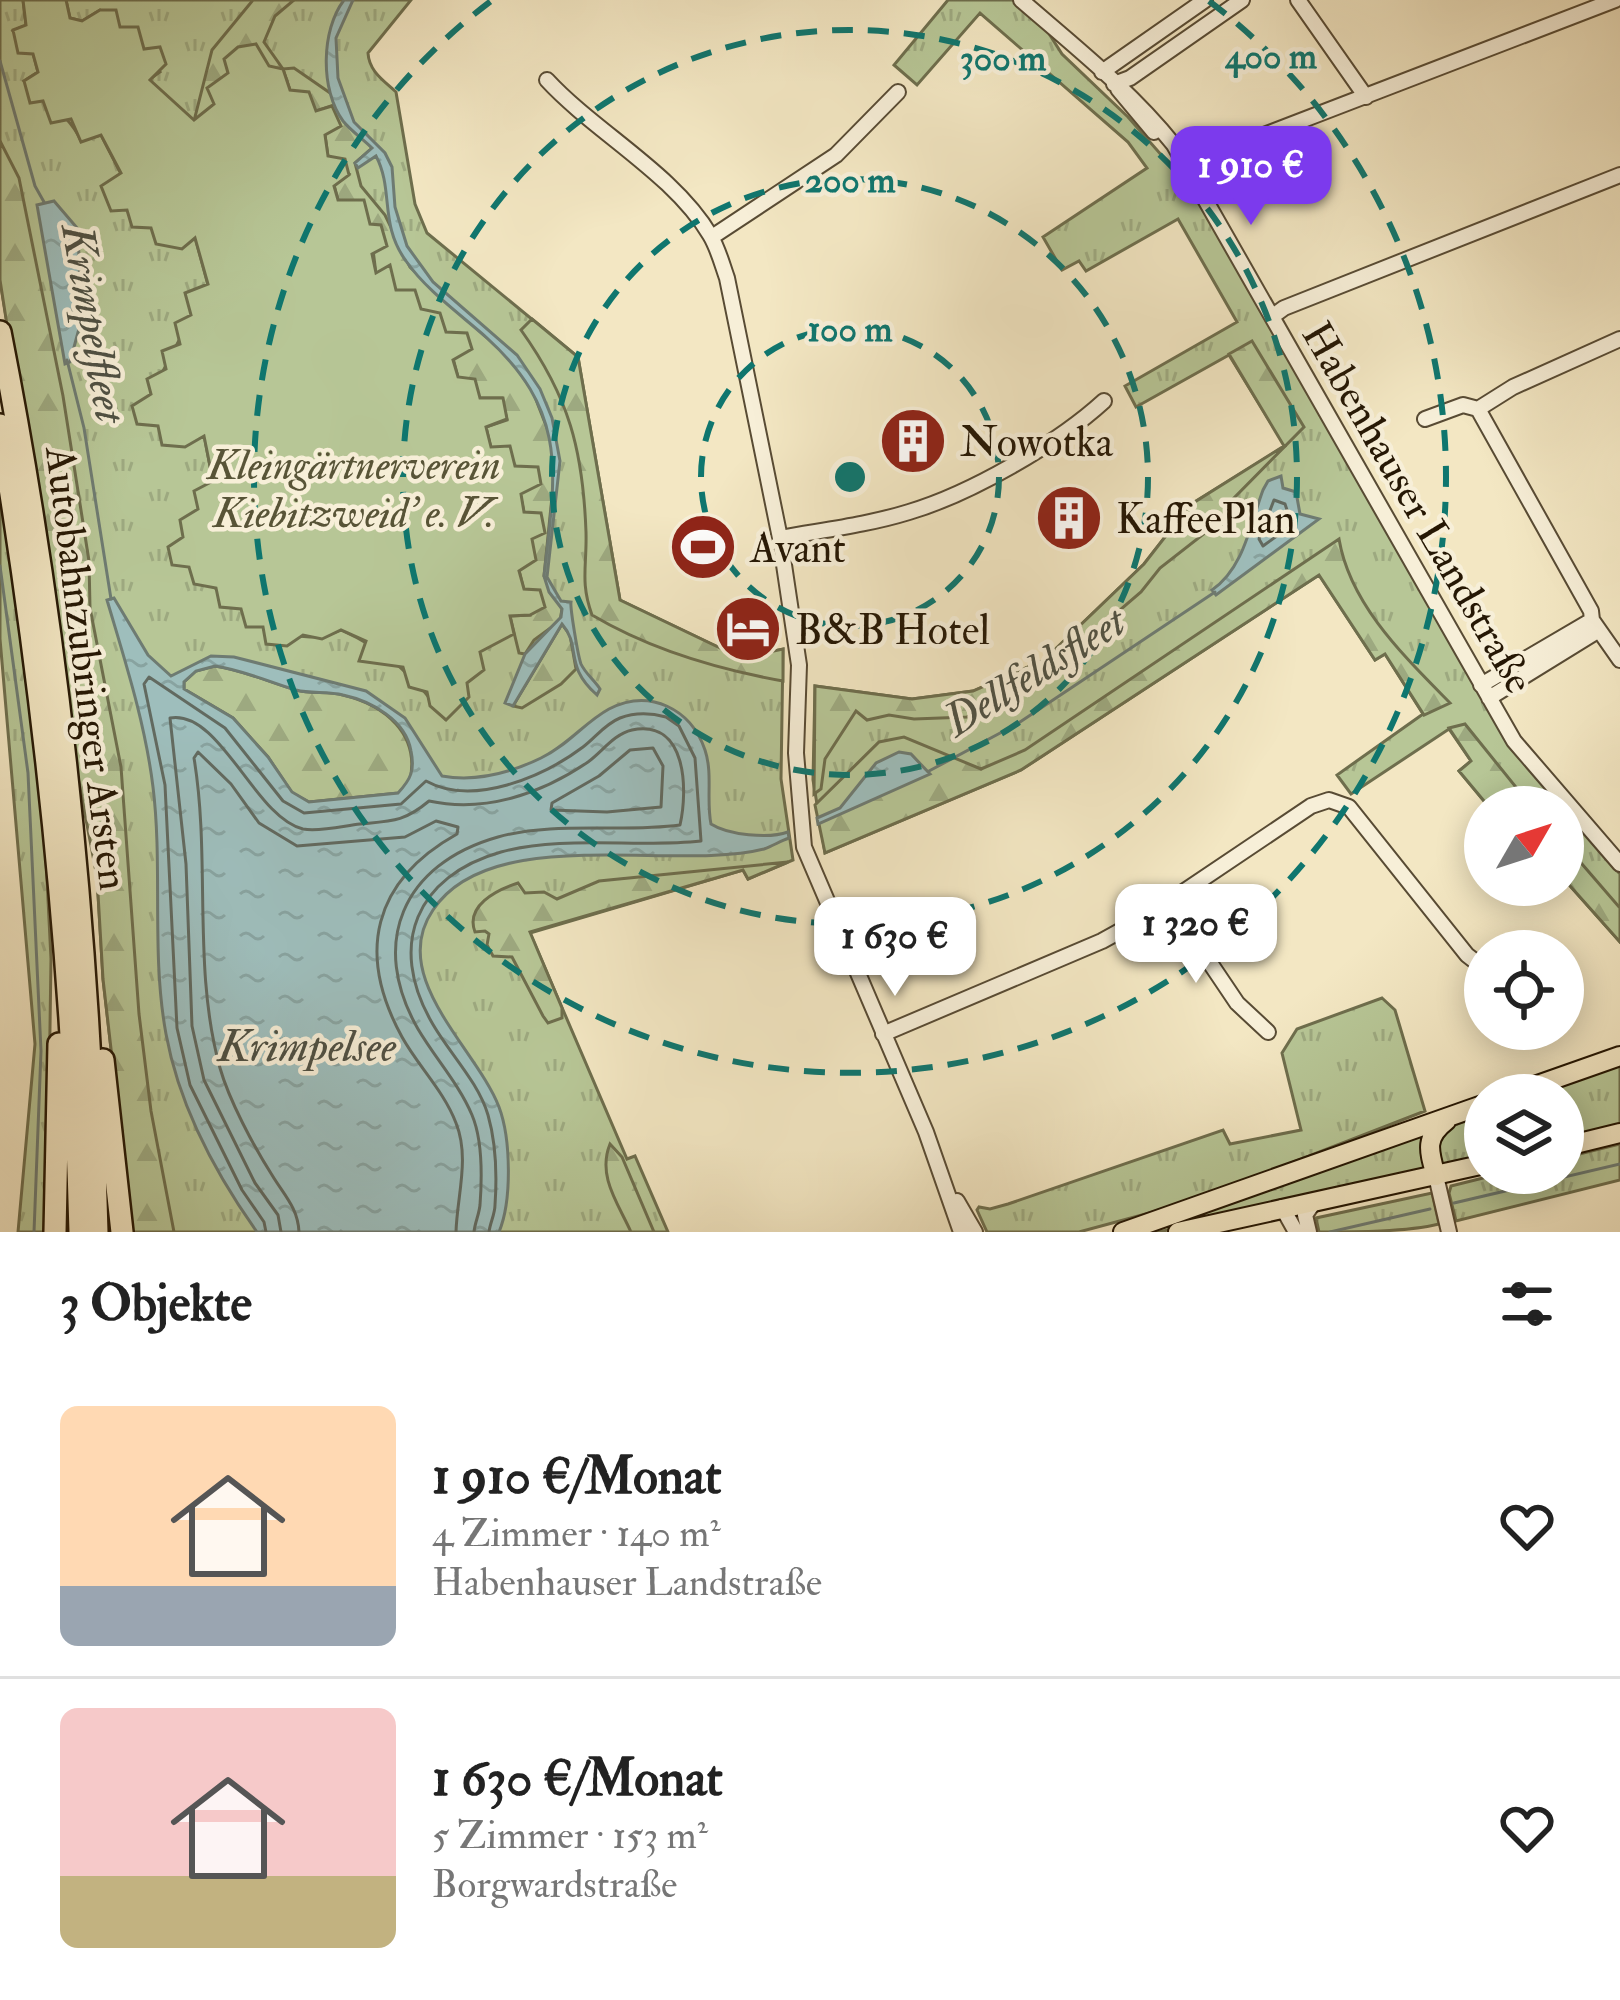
<!DOCTYPE html>
<html lang="de">
<meta charset="utf-8">
<style>
body{margin:0;font-family:"IM FELL Double Pica",serif;background:#f6f6f6;color:#222;height:100vh;display:flex;flex-direction:column;font-size:45px;white-space:nowrap}
*{box-sizing:border-box;margin:0}
p{font-size:39px;color:#767676}
.icon{flex:none;width:66px;height:66px;fill:none;stroke:currentColor;stroke-width:2;stroke-linecap:round;stroke-linejoin:round}
.map{position:relative;height:1232px;overflow:hidden}
.side{display:flex;flex-direction:column;background:#fff;flex:1}
.side>*{flex:none}
.needle{width:78px;rotate:51deg}
.buttons{position:absolute;left:1464px;top:786px;display:grid;gap:24px}
.buttons a{display:grid;place-items:center;width:120px;height:120px;border-radius:50%;background:#fff;box-shadow:0 6px 30px #0003;font-size:60px}
.price{position:absolute;translate:-50% -102px;padding:0 27px;border-radius:24px;background:#fff;color:#222;font-size:39px;line-height:78px;filter:drop-shadow(0 3px 6px #0008)}
.price::after{content:'';position:absolute;left:50%;top:72px;width:36px;height:27px;margin-left:-18px;background:inherit;clip-path:polygon(0 0,100% 0,50% 100%)}
.price.active{background:#7c3aed;color:#fff}
ul{padding:0;list-style:none}
li{display:flex;align-items:center;gap:36px;height:300px;padding:0 60px}
li+li{border-top:3px solid #e0e0e0}
li span{display:grid;place-items:center;flex:none;width:336px;height:240px;border-radius:18px;color:#555}
li>.icon{margin-inline-start:auto}
span .icon{width:144px;height:144px;fill:#fffc;stroke-width:1}
li b{font-size:51px}
h2{display:flex;justify-content:space-between;align-items:center;height:144px;padding:0 60px;font-size:51px}
.map>svg:first-child{display:block}
.grass{fill:url(#grass-tufts);stroke:#6e6e4d;stroke-width:3}
.forest{fill:url(#forest-firs);stroke:#6e6e4d;stroke-width:3}
.garden{fill:#b7c696;stroke:#6e6e4d;stroke-width:3}
.water{fill:url(#water-ripples);stroke:#6e7b72;stroke-width:3;fill-rule:evenodd}
.lines{fill:none;stroke-linecap:round;stroke-linejoin:round}
.shore{stroke:#626a60;stroke-width:3}
.stream{stroke:#6e7b72;stroke-width:3}
.minor-casing{stroke:#584b34;stroke-width:18}
.major-casing{stroke:#251704;stroke-width:22}
.highway-casing{stroke:#251704;stroke-width:26}
.minor{stroke:#f7efd8;stroke-width:14}
.major{stroke:#f3e7c3;stroke-width:18}
.highway{stroke:#f3e7c3;stroke-width:21}
.ring{fill:none;stroke:#0f766e;stroke-width:6;stroke-dasharray:21 15}
.labels{text-anchor:middle;stroke-width:9;stroke-linejoin:round;paint-order:stroke}
.poi-label{font-size:42px;fill:#251704;stroke:#f7efd8;text-anchor:start}
.park-label{font-size:42px;font-style:italic;fill:#585437;stroke:#f7efd8}
.street-label{font-size:42px;fill:#251704;stroke:#f7efd8}
.water-label{font-size:45px;font-style:italic;fill:#4f5144;stroke:#f7efd8}
.centre{fill:#0f766e;stroke:#f7efd8;stroke-width:6}
.ring-label{font-size:36px;text-anchor:middle;font-weight:bold;fill:#0f766e;stroke:#f7efd8;stroke-width:9;stroke-linejoin:round;paint-order:stroke}
</style>
<div class="map">
<svg width="1620" height="1232" viewBox="0 0 1620 1232">
<defs>
<pattern id="grass-tufts" width="24" height="20" patternUnits="userSpaceOnUse" patternTransform="scale(3)"><rect width="24" height="20" fill="#b7c696"/><path d="M3 7l-1-3M5 7V3M7 7l1-3M15 17l-1-3M17 17v-4M19 17l1-3" fill="none" stroke="#9da980"/></pattern>
<pattern id="forest-firs" width="22" height="20" patternUnits="userSpaceOnUse" patternTransform="scale(3)"><rect width="22" height="20" fill="#b7c696"/><path d="M5 1l3.5 6h-7zM16 11l3.5 6h-7z" fill="#9da980"/></pattern>
<pattern id="water-ripples" width="26" height="14" patternUnits="userSpaceOnUse" patternTransform="scale(3)"><rect width="26" height="14" fill="#9ebebc"/><path d="M2 4q2-2 4 0t4 0M15 11q2-2 4 0t4 0" fill="none" stroke="#88a3a0"/></pattern>
</defs>
<rect width="100%" height="100%" fill="#f3e7c3"/>
<filter id="stains"><feTurbulence type="fractalNoise" baseFrequency=".00167" numOctaves="4"/><feColorMatrix values="0 0 0 0 .2 0 0 0 0 .09 0 0 0 0 .02 0 0 0 .5 -.17"/></filter>
<radialGradient id="worn" r=".72"><stop offset=".6" stop-color="#630" stop-opacity="0"/><stop offset="1" stop-color="#630" stop-opacity=".3"/></radialGradient>
<!-- grass -->
<path class="grass" d="M 0,0 L 23,0 L 26,25 L 13,31 L 33,53 L 38,72 L 24,81 C 45,102 69,114 81,141 L 101,135 L 121,174 L 127,209 L 152,228 L 195,237 L 208,285 L 151,394 L 158,425 L 204,435 L 213,482 L 198,509 L 189,567 C 233,600 282,657 341,630 C 386,650 418,679 446,720 L 194,121 L 153,86 L 150,79 L 160,72 L 144,49 L 100,10 L 82,21 L 70,18 L 66,0 L 411,0 L 368,53 C 369,71 383,80 396,92 L 415,204 L 427,233 L 578,357 L 620,600 L 741,658 L 783,649 L 781,779 L 793,860 L 748,879 L 743,870 L 530,933 L 627,1159 L 635,1156 L 668,1232 L 132,1232 L 103,979 L 97,877 L 0,280 Z
M 948,0 L 1013,0 L 1046,29 L 1062,54 L 1128,117 L 1200,199 L 1502,731 L 1561,807 L 1489,807 L 1459,771 L 1471,761 L 1449,729 L 1351,794 L 1337,775 L 1423,714 L 1385,654 L 1375,660 L 1319,575 L 1021,770 L 825,853 L 813,780 L 815,686 L 912,699 L 973,691 L 1044,660 L 1144,564 L 1190,505 L 1285,446 L 1229,355 L 1136,407 L 1125,386 L 1237,322 L 1178,219 L 1086,271 L 1079,261 L 1062,270 L 1043,237 L 1147,168 L 1128,142 L 980,13 L 917,85 L 894,65 Z
M 0,484 L 43,800 L 51,959 L 47,1232 L 18,1232 L 35,1044 L 0,639 Z
M 1563,809 L 1620,874 L 1620,942 L 1563,878 Z
M 1382,998 L 1395,1010 L 1425,1111 L 1234,1185 L 1153,1212 L 1079,1232 L 987,1232 L 977,1210 L 979,1207 L 990,1209 L 1008,1204 L 1223,1130 L 1230,1144 L 1301,1130 L 1282,1053 L 1297,1029 Z
M 1620,1061 L 1620,1126 L 1563,1141 L 1563,1095 L 1532,1095 Z
M 1485,1114 L 1485,1160 L 1443,1168 L 1437,1142 L 1449,1127 Z
M 1426,1130 L 1429,1171 L 1159,1232 L 1142,1232 Z
M 1620,1144 L 1620,1180 L 1456,1221 L 1449,1193 L 1451,1186 L 1503,1173 L 1563,1173 L 1563,1158 Z
M 1432,1193 L 1439,1224 C 1407,1232 1355,1232 1319,1232 L 1316,1218 Z"/>
<!-- forest -->
<path class="forest" d="M 253,0 L 294,0 L 275,16 L 264,42 L 283,69 L 294,68 L 333,95 L 335,104 L 372,148 L 355,163 L 361,186 L 385,215 L 410,267 L 511,360 L 533,392 L 552,441 L 555,467 L 544,576 L 562,609 L 560,621 L 534,640 L 525,654 L 519,653 L 510,616 L 530,615 L 519,570 L 524,512 L 514,466 L 491,448 L 486,427 L 507,420 L 502,398 L 480,398 L 458,377 L 446,332 L 376,274 L 370,225 L 338,200 L 334,185 L 349,174 L 328,157 L 325,135 L 331,106 L 316,111 L 290,90 L 283,69 L 229,73 L 215,104 L 194,121 L 212,50 Z
M 0,141 L 19,178 L 63,396 L 89,561 L 90,608 L 121,767 L 139,1014 L 151,1111 L 174,1232 L 132,1232 L 103,979 L 97,877 L 74,757 L 0,280 Z
M 532,319 L 578,357 L 620,600 L 741,658 L 783,649 L 783,681 C 716,669 651,650 592,615 C 580,582 587,566 586,532 C 583,450 569,397 521,330 Z
M 1252,341 L 1304,427 L 1232,500 L 1219,522 L 1160,568 L 1141,592 L 1020,696 L 967,717 L 914,719 L 889,715 L 867,720 L 856,711 L 825,759 L 821,789 L 814,794 L 815,686 L 912,699 L 973,691 L 1044,660 L 1144,564 L 1190,505 L 1284,446 L 1229,354 Z
M 1339,539 C 1350,605 1405,657 1450,703 L 1424,715 L 1385,654 L 1375,660 L 1319,575 L 1021,770 L 825,853 L 815,805 L 879,742 L 904,737 L 981,769 L 1025,750 Z
M 562,624 L 570,635 L 576,669 L 561,684 L 522,708 L 513,706 Z
M 215,666 C 243,670 269,682 296,690 C 312,694 328,691 343,695 C 385,705 420,734 410,780 L 399,793 L 309,802 L 292,793 L 268,757 L 233,718 L 184,689 L 184,682 L 196,671 Z
M 1465,724 L 1532,807 L 1489,807 L 1459,771 L 1471,761 L 1449,728 Z
M 1563,842 L 1620,908 L 1620,942 L 1563,878 Z
M 788,862 L 748,879 L 743,870 L 530,932 L 562,1008 L 562,1018 L 548,1023 L 543,1016 L 512,957 L 493,956 L 487,945 L 489,934 L 485,931 L 475,932 C 465,906 496,890 518,883 L 525,893 L 544,892 L 557,899 L 599,881 Z
M 610,1144 L 622,1157 L 654,1232 L 631,1232 C 618,1203 597,1176 610,1144 Z"/>
<!-- garden -->
<path class="garden" d="M 23,0 L 66,0 L 70,18 L 82,21 L 100,10 L 116,10 L 120,27 L 138,27 L 144,49 L 160,47 L 166,64 L 150,80 L 194,120 L 214,104 L 207,88 L 228,73 L 224,59 L 238,47 L 256,44 L 269,66 L 283,69 L 290,90 L 309,92 L 316,111 L 332,106 L 341,126 L 325,135 L 328,156 L 345,159 L 349,175 L 334,186 L 338,200 L 364,200 L 370,224 L 381,225 L 387,246 L 372,254 L 376,273 L 390,265 L 396,290 L 415,290 L 421,309 L 440,313 L 446,332 L 467,333 L 472,349 L 453,360 L 458,377 L 475,379 L 480,398 L 503,398 L 507,419 L 486,427 L 491,447 L 510,446 L 515,466 L 538,467 L 541,484 L 521,494 L 524,512 L 541,513 L 545,533 L 532,539 L 536,560 L 519,571 L 524,589 L 540,590 L 545,607 L 530,615 L 510,616 L 514,634 L 480,652 L 484,670 L 467,683 L 469,697 L 446,720 L 430,706 L 427,692 L 409,687 L 403,667 L 359,661 L 366,641 L 341,630 L 322,639 L 303,635 L 287,646 L 266,644 L 263,627 L 246,627 L 241,609 L 220,607 L 216,588 L 194,584 L 189,567 L 172,565 L 168,547 L 183,537 L 180,520 L 198,509 L 194,491 L 213,481 L 204,436 L 185,447 L 162,445 L 158,426 L 137,424 L 132,406 L 151,394 L 147,379 L 166,369 L 162,351 L 180,344 L 175,323 L 191,315 L 185,293 L 208,284 L 195,238 L 182,249 L 156,244 L 151,228 L 132,227 L 127,210 L 111,211 L 101,186 L 121,173 L 101,135 L 81,142 L 71,119 L 51,123 L 43,101 L 30,103 L 24,81 L 38,72 L 33,54 L 18,53 L 13,30 L 26,25 Z"/>
<!-- water -->
<path class="water" d="M 344,0 L 353,0 L 336,38 L 338,78 L 354,122 L 385,153 L 392,167 L 395,207 L 407,246 L 433,282 L 517,355 L 540,389 L 552,418 L 560,461 L 547,577 L 561,601 L 571,602 C 570,608 578,656 581,664 C 585,673 595,681 600,689 L 597,695 C 563,665 582,647 562,624 L 513,706 L 505,703 L 525,654 L 561,617 L 562,609 L 549,592 L 544,576 C 555,475 570,414 487,338 C 460,314 426,290 406,261 C 379,224 394,190 376,156 L 358,168 L 355,163 L 372,148 C 363,139 351,131 343,121 C 320,90 321,30 344,0 Z
M 54,201 L 78,229 L 80,288 L 92,290 L 93,302 L 73,306 L 72,318 L 80,325 L 70,362 L 65,364 L 37,205 Z
M 1281,476 L 1283,488 L 1296,492 L 1300,514 L 1319,519 L 1216,595 L 1212,590 C 1244,568 1250,525 1263,490 L 1268,481 Z
M 114,598 L 148,655 L 171,676 L 211,656 L 234,657 L 366,691 L 405,718 L 442,776 C 476,782 510,773 541,758 C 567,746 585,722 609,709 C 650,688 691,709 705,750 C 713,774 706,800 711,824 C 728,835 769,839 788,832 L 789,838 C 780,841 773,846 764,849 C 676,872 491,822 433,910 C 387,977 477,1049 499,1107 C 511,1139 512,1201 499,1232 L 257,1232 C 215,1173 179,1105 166,1034 C 151,953 163,868 153,787 C 145,722 125,661 107,600 ZM 215,666 C 243,670 269,682 296,690 C 311,694 327,691 343,695 C 371,701 406,720 411,751 C 415,770 411,779 398,793 L 309,802 L 292,792 L 268,757 L 233,718 L 184,689 L 184,682 L 196,671 Z
M 899,752 L 911,754 L 930,774 L 818,824 L 817,818 L 840,808 L 876,763 Z"/>
<g class="lines">
<!-- shore -->
<path class="shore" d="M 1274,500 L 1285,504 L 1292,525 L 1263,546 L 1259,539 Z
M 653,748 L 663,766 L 661,807 L 607,812 L 551,810 L 552,803 L 599,776 L 630,750 Z
M 266,1232 L 264,1222 L 242,1190 L 190,1085 L 177,1028 L 165,785 L 144,684 L 149,677 L 225,728 L 283,801 L 304,813 L 401,804 L 426,781 C 473,807 543,777 583,747 C 596,737 605,724 620,718 C 636,712 651,713 666,717 L 679,726 L 695,758 L 701,841 C 639,848 562,835 501,852 C 416,876 388,945 431,1021 C 448,1052 478,1081 488,1115 C 496,1143 497,1176 495,1205 C 495,1214 490,1223 489,1232
M 281,1232 L 278,1215 L 255,1183 L 204,1080 L 192,1026 L 186,864 L 170,718 C 220,709 255,818 303,829 C 320,832 343,826 360,824 C 392,821 404,822 429,801 C 485,813 541,794 588,762 C 602,752 614,734 632,730 C 687,719 688,790 680,825 C 622,833 555,821 498,837 C 402,864 369,944 418,1029 C 435,1058 459,1084 472,1115 C 483,1141 482,1178 480,1205 C 479,1215 475,1222 474,1232
M 299,1232 C 298,1208 284,1195 272,1175 C 254,1147 229,1100 220,1068 C 192,968 211,860 194,758 L 198,752 L 231,784 L 259,823 L 297,846 L 405,837 L 436,821 L 458,827 L 457,834 C 373,881 356,953 402,1037 C 418,1066 444,1091 456,1123 C 470,1158 457,1196 456,1232"/>
<!-- stream -->
<path class="stream" d="M 0,61 L 35,186 L 44,202
M 67,360 L 84,428 L 111,599
M 0,566 L 28,773 L 41,1051 L 34,1232
M 929,771 L 1017,724 L 1215,592
M 1454,1203 L 1620,1164
M 1330,1232 L 1430,1209"/>
<defs>
<path id="minor" d="M 1021,0 C 1074,46 1130,90 1174,145 L 1514,741 L 1620,864
M 1298,0 L 1366,97
M 1102,72 L 1205,0
M 547,80 C 595,132 674,174 710,235 C 718,248 722,264 727,278 L 780,538 L 799,665 L 796,753 L 804,847 L 926,1132 L 961,1232
M 1114,84 L 1130,78 L 1242,0
M 1118,89 L 1154,132
M 1186,165 L 1615,0
M 712,237 L 836,155 L 898,92
M 1273,316 L 1284,308 L 1620,175
M 1478,409 L 1591,611 L 1592,620 L 1620,660
M 1425,419 L 1463,405 L 1478,409 L 1513,387 L 1620,339
M 780,538 C 823,530 867,525 909,512 C 970,494 1057,444 1104,401
M 1481,685 L 1592,620
M 1489,698 L 1599,630
M 1169,902 L 1237,1003 L 1268,1032
M 883,1034 L 1102,941 L 1149,915 L 1311,806 L 1329,800 L 1349,807 L 1467,955 L 1485,969
M 1436,1176 L 1449,1232
M 957,1201 L 975,1232
M 1282,1207 L 1296,1232
M 1309,1232 L 1305,1215 L 1315,1201"/>
<path id="major" d="M 1509,1095 L 1620,1056
M 1563,1147 L 1620,1133
M 1436,1176 C 1429,1151 1424,1138 1446,1121
M 1123,1232 L 1485,1104
M 1178,1232 L 1485,1164"/>
<path id="highway" d="M 0,332 C 58,628 89,930 97,1232
M 0,425 C 44,693 73,961 80,1232
M 103,1060 L 122,1232
M 55,1232 L 59,1044"/>
</defs>
<!-- minor casing -->
<use href="#minor" class="minor-casing"/>
<!-- major casing -->
<use href="#major" class="major-casing"/>
<!-- highway casing -->
<use href="#highway" class="highway-casing"/>
<!-- minor -->
<use href="#minor" class="minor"/>
<!-- major -->
<use href="#major" class="major"/>
<!-- highway -->
<use href="#highway" class="highway"/>
</g>
<!-- distance rings -->
<g class="ring">
<circle cx="850" cy="477" r="149"/>
<circle cx="850" cy="477" r="298"/>
<circle cx="850" cy="477" r="447"/>
<path d="M1209 1A596 596 0 1 1 491 1"/>
</g>
<!-- icons -->
<defs>
<symbol id="building-disc" viewBox="-11 -11 22 22"><circle r="9.5" fill="#8f2418" stroke="#f7efd8"/><path d="M-4-6H4V6H1V3H-1V6H-4ZM-2.5-4.3h1.7v1.8h-1.7ZM.8-4.3h1.7v1.8H.8ZM-2.5-1h1.7V.8h-1.7ZM.8-1h1.7V.8H.8Z" fill="#fff"/></symbol>
<symbol id="stadium-disc" viewBox="-11 -11 22 22"><circle r="9.5" fill="#8f2418" stroke="#f7efd8"/><path d="M0-5a6.5 5 0 1 0 0 10a6.5 5 0 1 0 0-10ZM-3.5-1.8h7v3.6h-7Z" fill="#fff"/></symbol>
<symbol id="hotel-disc" viewBox="-11 -11 22 22"><circle r="9.5" fill="#8f2418" stroke="#f7efd8"/><path d="M-6-4.5h1.5V1H6V5H4.5V3h-9V5H-6ZM-4 0a1.8 1.8 0 1 1 3.6 0ZM.5 0V-2.5h3Q6-2.5 6 0Z" fill="#fff"/></symbol>
</defs>
<g fill-rule="evenodd">
<use href="#building-disc" x="875" y="403" width="76" height="76"/>
<use href="#building-disc" x="1031" y="480" width="76" height="76"/>
<use href="#stadium-disc" x="665" y="509" width="76" height="76"/>
<use href="#hotel-disc" x="710" y="591" width="76" height="76"/>
</g>
<g class="labels">
<!-- poi labels -->
<g class="poi-label">
<text x="960" y="456">Nowotka</text>
<text x="1116" y="533">KaffeePlan</text>
<text x="750" y="562">Avant</text>
<text x="795" y="644">B&amp;B Hotel</text>
</g>
<!-- park labels -->
<g class="park-label">
<text x="354" y="479">Kleingärtnerverein<tspan x="354" dy="48">Kiebitzweid' e. V.</tspan></text>
</g>
<!-- street labels -->
<g class="street-label">
<text transform="translate(1419 507) rotate(60)" y="15">Habenhauser Landstraße</text>
<text transform="translate(88 668) rotate(83)" y="15">Autobahnzubringer Arsten</text>
</g>
<!-- water labels -->
<g class="water-label">
<text transform="translate(95 323) rotate(80)" y="16">Krimpelfleet</text>
<text transform="translate(1034 670) rotate(-32)" y="16">Dellfeldsfleet</text>
<text x="307" y="1061">Krimpelsee</text>
</g>
</g>
<circle cx="850" cy="477" r="18" class="centre"/>
<g class="ring-label">
<text x="1271" y="68">400 m</text>
<text x="1003" y="70">300 m</text>
<text x="850" y="192">200 m</text>
<text x="850" y="341">100 m</text>
</g>
<rect width="100%" height="100%" filter="url(#stains)"/>
<rect width="100%" height="100%" fill="url(#worn)"/>
</svg>
<div class="buttons">
<a><svg class="needle" viewBox="-14 -14 28 28"><path d="M0-13l5 13h-10z" fill="#e53935"/><path d="M0 13l5-13h-10z" fill="#767676"/></svg></a>
<a><svg class="icon" aria-label="locate" viewBox="0 0 24 24"><circle cx="12" cy="12" r="6"/><path d="M12 2v4M12 18v4M2 12h4M18 12h4"/></svg></a>
<a><svg class="icon" aria-label="layers" viewBox="0 0 24 24"><path d="M12 4l9 5-9 5-9-5zM3 14l9 5 9-5"/></svg></a>
</div>
<b class="price active" style="left:1251px;top:228px">1 910 €</b>
<b class="price" style="left:1196px;top:986px">1 320 €</b>
<b class="price" style="left:895px;top:999px">1 630 €</b>
</div>
<section class="side">
<h2>3 Objekte<svg class="icon" aria-label="filters" viewBox="0 0 24 24"><path d="M4 7h16M4 17h16"/><circle cx="9" cy="7" r="2"/><circle cx="15" cy="17" r="2"/></svg></h2>
<ul>
<li><span style="background:linear-gradient(#ffd9b3 75%,#9aa5b1 0)"><svg class="icon" aria-label="home" viewBox="0 0 24 24"><path d="M3 11l9-7 9 7M6 9v11h12V9"/></svg></span><div><b>1 910 €/Monat</b><p>4 Zimmer · 140 m²</p><p>Habenhauser Landstraße</p></div><svg class="icon" aria-label="heart" viewBox="0 0 24 24"><path d="M12 20l-8-8c-3-5 5-10 8-4 3-6 11-1 8 4z"/></svg></li>
<li><span style="background:linear-gradient(#f6c9c9 70%,#c2b280 0)"><svg class="icon" aria-label="home" viewBox="0 0 24 24"><path d="M3 11l9-7 9 7M6 9v11h12V9"/></svg></span><div><b>1 630 €/Monat</b><p>5 Zimmer · 153 m²</p><p>Borgwardstraße</p></div><svg class="icon" aria-label="heart" viewBox="0 0 24 24"><path d="M12 20l-8-8c-3-5 5-10 8-4 3-6 11-1 8 4z"/></svg></li>
</ul>
</section>
